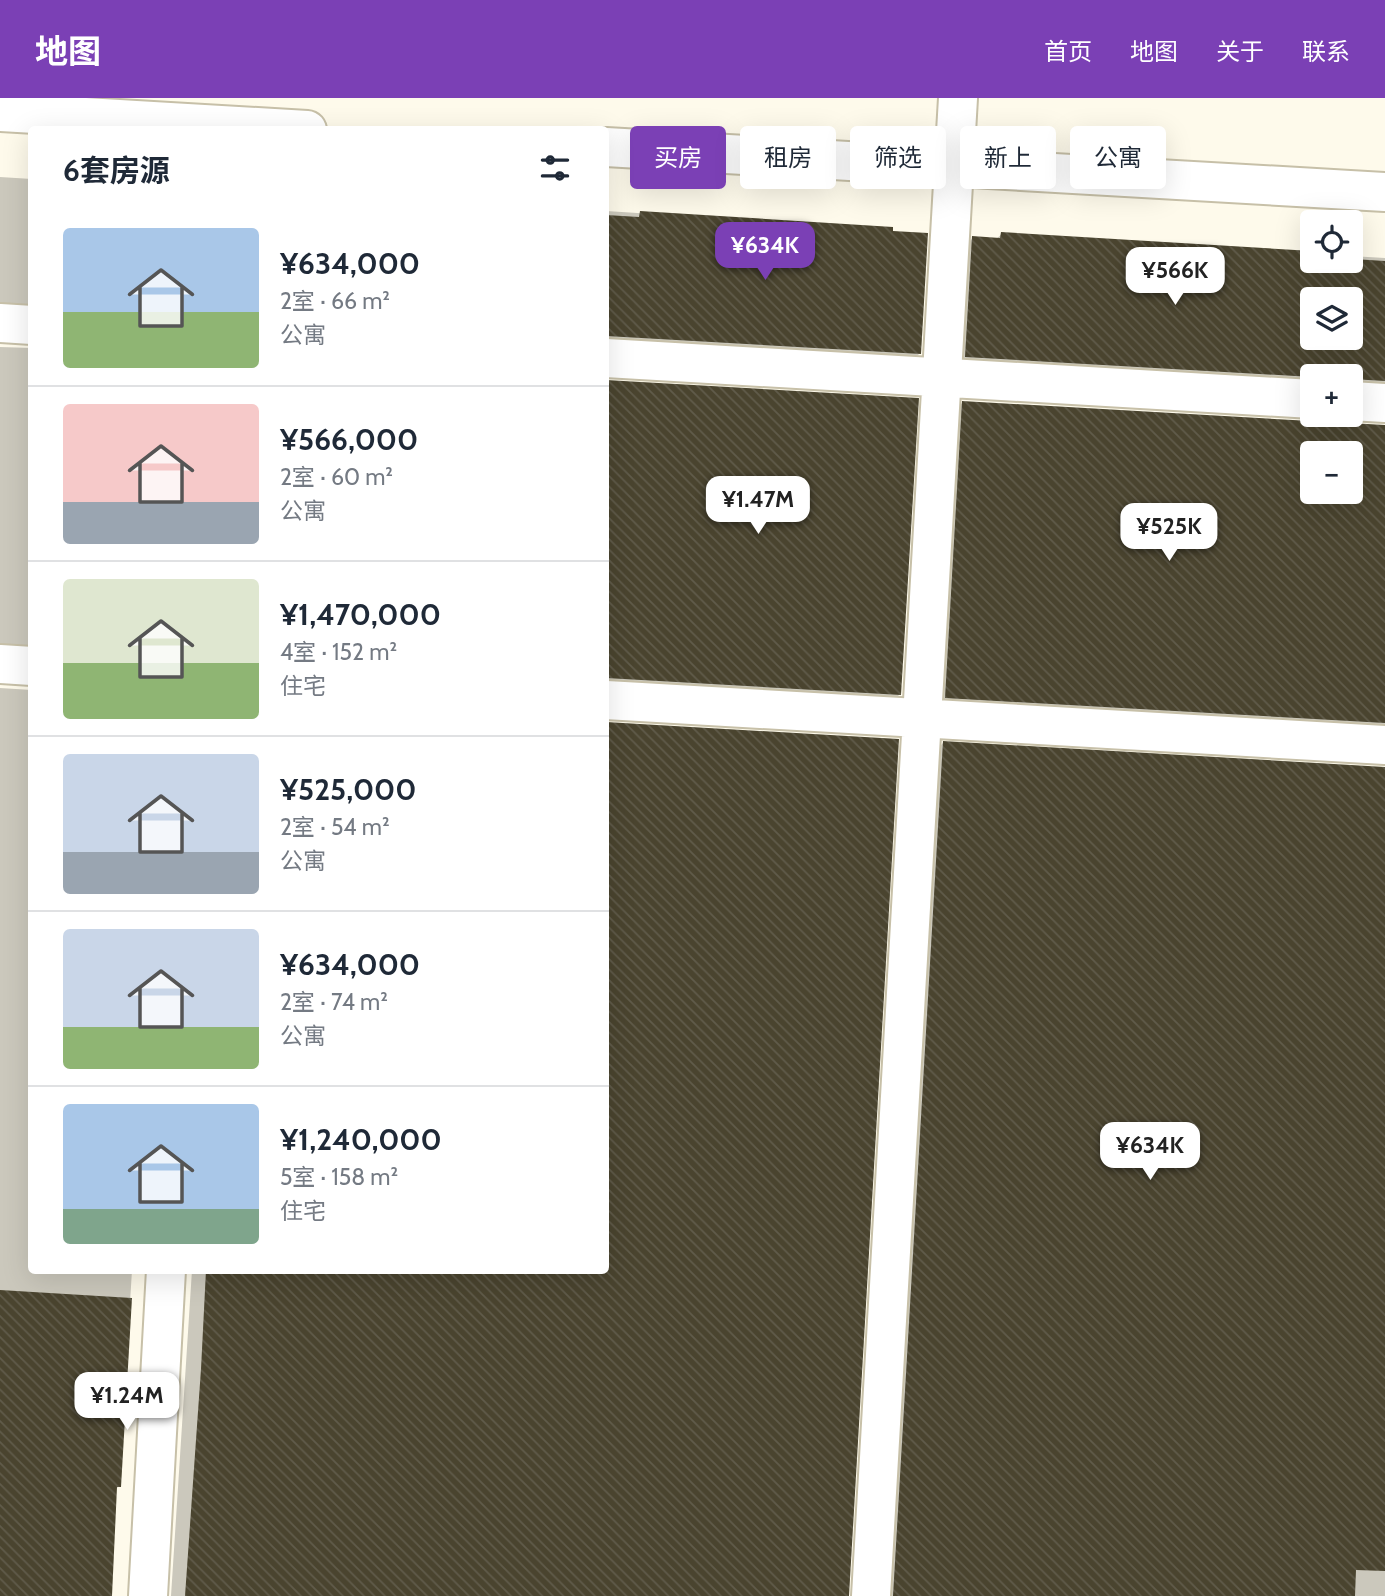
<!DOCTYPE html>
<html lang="zh">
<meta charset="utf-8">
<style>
body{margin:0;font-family:Cabin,"Noto Sans SC",sans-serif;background:#f2f2f3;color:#1f2937;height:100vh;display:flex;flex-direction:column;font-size:26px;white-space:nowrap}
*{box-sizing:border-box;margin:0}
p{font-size:23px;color:#747a83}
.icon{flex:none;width:38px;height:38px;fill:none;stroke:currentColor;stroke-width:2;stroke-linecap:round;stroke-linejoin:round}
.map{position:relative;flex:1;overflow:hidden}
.side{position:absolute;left:28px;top:28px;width:581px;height:1148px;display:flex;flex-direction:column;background:#fff;border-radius:7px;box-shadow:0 7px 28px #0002}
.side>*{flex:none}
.guide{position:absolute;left:630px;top:28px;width:649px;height:63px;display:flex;gap:14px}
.buttons{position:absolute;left:1300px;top:112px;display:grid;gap:14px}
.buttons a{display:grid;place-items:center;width:63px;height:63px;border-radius:7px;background:#fff;box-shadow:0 7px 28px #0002;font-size:35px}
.price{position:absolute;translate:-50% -60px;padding:0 16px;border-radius:14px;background:#fff;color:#222;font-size:23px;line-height:46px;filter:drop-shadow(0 2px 4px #0008)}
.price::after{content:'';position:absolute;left:50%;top:42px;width:21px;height:16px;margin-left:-10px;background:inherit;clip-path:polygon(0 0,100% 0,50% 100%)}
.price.current{background:#7b40b5;color:#fff}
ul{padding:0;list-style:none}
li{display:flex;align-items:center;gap:21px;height:175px;padding:0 35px}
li+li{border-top:2px solid #e0e1e3}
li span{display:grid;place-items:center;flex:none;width:196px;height:140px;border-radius:7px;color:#555}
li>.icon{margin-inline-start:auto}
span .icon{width:84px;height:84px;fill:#fffc;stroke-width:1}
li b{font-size:30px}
h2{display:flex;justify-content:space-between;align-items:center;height:84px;padding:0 35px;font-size:30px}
.chip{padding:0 24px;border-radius:7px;background:#fff;box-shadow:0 7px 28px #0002;font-size:24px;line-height:63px}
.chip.current{background:#7b40b5;color:#fff}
header{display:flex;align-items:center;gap:42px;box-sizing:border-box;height:98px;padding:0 35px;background:#7b40b5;color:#fff}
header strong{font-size:33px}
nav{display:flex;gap:38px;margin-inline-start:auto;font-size:24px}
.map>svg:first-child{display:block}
.shadow{fill:#0003;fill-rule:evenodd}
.building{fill:url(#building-back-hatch);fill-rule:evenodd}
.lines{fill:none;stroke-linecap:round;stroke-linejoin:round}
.minor-casing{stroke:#c7c0a8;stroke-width:42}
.minor{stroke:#fff;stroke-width:38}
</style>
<header>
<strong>地图</strong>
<nav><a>首页</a><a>地图</a><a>关于</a><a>联系</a></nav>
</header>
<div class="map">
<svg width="1385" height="1498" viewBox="0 0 1385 1498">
<defs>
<pattern id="building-back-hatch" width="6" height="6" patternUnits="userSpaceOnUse" patternTransform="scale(1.75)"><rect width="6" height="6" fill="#4a442f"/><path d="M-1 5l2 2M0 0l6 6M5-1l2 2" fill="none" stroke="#605b4a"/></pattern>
</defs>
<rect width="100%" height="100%" fill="#fefaeb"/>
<!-- shadow -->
<path class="shadow" d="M 0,79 L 32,81 L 32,232 L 0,221 Z
M 606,113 L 891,131 L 919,256 L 903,272 L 606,255 Z
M 1002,136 L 1312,155 L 1312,163 L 1351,163 L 1351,158 L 1385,160 L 1385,308 L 1351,298 L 1351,278 L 1312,278 L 1312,305 L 949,275 L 956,156 L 973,140 L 996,141 ZM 1312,201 L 1351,201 L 1351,240 L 1312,240 Z
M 0,249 L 32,250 L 32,573 L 0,563 Z
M 606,284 L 917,302 L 900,596 L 883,613 L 606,597 Z
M 963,304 L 1311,325 L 1323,322 L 1328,317 L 1333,317 L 1337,322 L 1349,326 L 1385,328 L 1385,650 L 929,616 L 946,321 ZM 1312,355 L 1351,355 L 1351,394 L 1312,394 Z
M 0,590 L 32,592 L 32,1172 L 132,1172 L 119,1388 L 115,1392 L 109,1498 L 0,1498 Z
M 606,626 L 897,642 L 848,1498 L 171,1498 L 192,1172 L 606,1172 Z
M 943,645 L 1385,670 L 1385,1498 L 878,1498 L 927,662 Z"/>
<!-- building -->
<path class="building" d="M 640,113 L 893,129 L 893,133 L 928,135 L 921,256 L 606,238 L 606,117 L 639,119 Z
M 1001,134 L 1312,153 L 1312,163 L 1351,163 L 1351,156 L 1353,156 L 1353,161 L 1385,163 L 1385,283 L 1351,281 L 1351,278 L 1312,279 L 965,259 L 972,138 L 1000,140 ZM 1312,201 L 1351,201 L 1351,240 L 1312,240 Z
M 606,282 L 919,300 L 901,597 L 606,580 Z
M 962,303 L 1311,323 L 1321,321 L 1326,317 L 1335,317 L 1340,322 L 1349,325 L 1385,327 L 1385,625 L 945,600 ZM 1312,355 L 1351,355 L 1351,394 L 1312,394 Z
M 606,624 L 899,641 L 849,1498 L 185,1498 L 201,1271 L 206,1172 L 606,1172 Z
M 943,643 L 1385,669 L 1385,1473 L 1356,1472 L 1355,1498 L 893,1498 Z
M 0,1192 L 132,1200 L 121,1389 L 117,1389 L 112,1498 L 0,1498 Z"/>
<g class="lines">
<defs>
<path id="minor" d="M 0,14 L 307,32
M 606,49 L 1385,94
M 0,225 L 32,227
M 606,260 L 1312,301
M 1351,303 L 1385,305
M 0,566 L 32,568
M 606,602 L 1385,647
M 148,1498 L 166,1172
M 871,1498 L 958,0"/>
</defs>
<!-- minor casing -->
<use href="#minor" class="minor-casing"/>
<!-- minor -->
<use href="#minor" class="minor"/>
</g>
</svg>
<div class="buttons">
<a><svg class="icon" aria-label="locate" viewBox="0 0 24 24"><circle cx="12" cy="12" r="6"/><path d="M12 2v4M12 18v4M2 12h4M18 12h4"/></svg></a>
<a><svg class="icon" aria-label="layers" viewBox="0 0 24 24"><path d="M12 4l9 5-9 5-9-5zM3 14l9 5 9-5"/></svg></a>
<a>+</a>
<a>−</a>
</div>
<b class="price current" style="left:765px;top:184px">¥634K</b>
<b class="price" style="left:1175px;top:209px">¥566K</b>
<b class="price" style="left:758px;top:438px">¥1.47M</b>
<b class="price" style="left:1169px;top:465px">¥525K</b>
<b class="price" style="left:1150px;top:1084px">¥634K</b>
<b class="price" style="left:127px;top:1334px">¥1.24M</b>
<div class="guide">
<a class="chip current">买房</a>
<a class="chip">租房</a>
<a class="chip">筛选</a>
<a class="chip">新上</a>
<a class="chip">公寓</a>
</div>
<section class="side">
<h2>6套房源<svg class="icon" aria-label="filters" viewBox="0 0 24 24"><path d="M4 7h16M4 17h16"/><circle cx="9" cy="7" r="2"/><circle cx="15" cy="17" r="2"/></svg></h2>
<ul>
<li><span style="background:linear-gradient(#a9c7e8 60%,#8fb573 0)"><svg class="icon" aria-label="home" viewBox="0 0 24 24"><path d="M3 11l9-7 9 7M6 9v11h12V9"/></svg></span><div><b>¥634,000</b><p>2室 · 66 m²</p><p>公寓</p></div></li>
<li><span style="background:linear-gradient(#f6c9c9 70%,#9aa5b1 0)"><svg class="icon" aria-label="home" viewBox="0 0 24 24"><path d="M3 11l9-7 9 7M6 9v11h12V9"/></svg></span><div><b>¥566,000</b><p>2室 · 60 m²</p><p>公寓</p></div></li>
<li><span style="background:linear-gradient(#dfe7d0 60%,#8fb573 0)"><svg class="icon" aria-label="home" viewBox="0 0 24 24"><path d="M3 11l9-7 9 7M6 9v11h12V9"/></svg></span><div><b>¥1,470,000</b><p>4室 · 152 m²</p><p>住宅</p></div></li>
<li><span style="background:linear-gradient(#c9d6e8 70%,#9aa5b1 0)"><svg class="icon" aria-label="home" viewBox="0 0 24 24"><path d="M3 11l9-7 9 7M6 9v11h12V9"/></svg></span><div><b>¥525,000</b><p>2室 · 54 m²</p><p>公寓</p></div></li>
<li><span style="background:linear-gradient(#c9d6e8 70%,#8fb573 0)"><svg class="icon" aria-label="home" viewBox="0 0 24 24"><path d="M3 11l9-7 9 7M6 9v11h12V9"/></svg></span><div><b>¥634,000</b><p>2室 · 74 m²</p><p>公寓</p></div></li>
<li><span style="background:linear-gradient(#a9c7e8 75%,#7fa58c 0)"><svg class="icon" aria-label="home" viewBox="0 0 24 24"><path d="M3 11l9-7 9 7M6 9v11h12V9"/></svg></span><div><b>¥1,240,000</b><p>5室 · 158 m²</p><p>住宅</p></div></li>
</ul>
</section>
</div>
